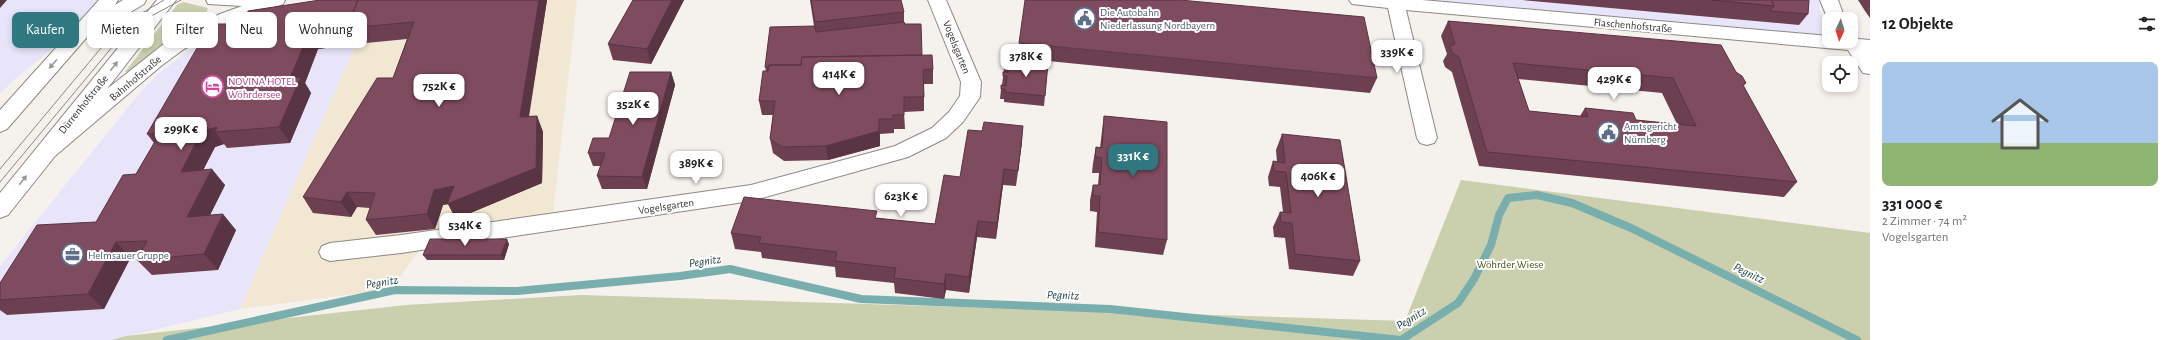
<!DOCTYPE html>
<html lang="de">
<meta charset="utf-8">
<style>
body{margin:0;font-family:"Alegreya Sans",sans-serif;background:#f6f6f6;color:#202124;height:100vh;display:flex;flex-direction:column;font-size:15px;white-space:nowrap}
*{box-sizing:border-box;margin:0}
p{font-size:13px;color:#757577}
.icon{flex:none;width:22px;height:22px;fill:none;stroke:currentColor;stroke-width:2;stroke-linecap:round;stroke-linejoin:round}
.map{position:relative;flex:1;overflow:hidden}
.side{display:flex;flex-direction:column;background:#fff;width:300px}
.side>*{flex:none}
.top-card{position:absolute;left:12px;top:12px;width:380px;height:36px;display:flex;gap:8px}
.needle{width:26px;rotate:184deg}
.fabs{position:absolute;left:1822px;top:12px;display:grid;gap:8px}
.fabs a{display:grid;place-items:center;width:36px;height:36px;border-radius:8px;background:#fff;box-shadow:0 2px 6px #0003;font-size:20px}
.price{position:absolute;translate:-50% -34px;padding:0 9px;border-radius:8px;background:#fff;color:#222;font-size:13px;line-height:26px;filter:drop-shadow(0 1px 2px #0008)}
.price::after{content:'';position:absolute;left:50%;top:24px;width:12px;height:9px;margin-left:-6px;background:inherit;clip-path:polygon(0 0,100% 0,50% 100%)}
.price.active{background:#307880;color:#fff}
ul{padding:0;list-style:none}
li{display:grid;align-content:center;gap:8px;height:212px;padding:0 12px}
li span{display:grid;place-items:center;height:124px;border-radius:8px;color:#555}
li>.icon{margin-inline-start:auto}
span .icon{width:72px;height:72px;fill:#fffc;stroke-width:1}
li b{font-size:17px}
h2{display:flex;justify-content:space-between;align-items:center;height:48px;padding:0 12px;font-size:17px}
.pill{padding:0 14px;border-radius:8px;background:#fff;box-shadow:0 2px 6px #0003;font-size:14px;line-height:36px}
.pill.active{background:#307880;color:#fff}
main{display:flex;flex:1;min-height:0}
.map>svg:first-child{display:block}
.commercial{fill:#e8e5fb}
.education{fill:#f1e7d2}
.green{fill:#cacfad}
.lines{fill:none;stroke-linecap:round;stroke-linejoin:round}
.stream{stroke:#79aeaf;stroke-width:8}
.minor-casing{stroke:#8c8885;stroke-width:2}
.secondary-casing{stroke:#8c8885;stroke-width:2}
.minor{fill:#fff;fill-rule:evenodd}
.secondary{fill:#fff;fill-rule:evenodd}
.tram{stroke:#8b8885;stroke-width:1}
.wall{fill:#6d4051;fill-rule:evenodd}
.shaded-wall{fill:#593442}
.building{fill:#7f4b5e;stroke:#593442;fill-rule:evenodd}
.oneway{fill:#9a9998}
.labels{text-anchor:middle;stroke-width:4;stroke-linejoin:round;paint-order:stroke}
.service-label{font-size:11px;fill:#4e5e75;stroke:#fff;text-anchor:start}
.street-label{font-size:11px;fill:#353332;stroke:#fff}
.hotel-label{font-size:11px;fill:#b23c85;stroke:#fff;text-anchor:start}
.park-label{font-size:11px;fill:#4b5010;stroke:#fff}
.water-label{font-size:12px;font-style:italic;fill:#1f4345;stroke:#fff}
</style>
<main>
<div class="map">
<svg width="1870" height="340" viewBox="0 0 1870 340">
<rect width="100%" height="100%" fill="#f5f1ed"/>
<!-- commercial -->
<path class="commercial" d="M 0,0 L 103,0 L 78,28 L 15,79 L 0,94 Z
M 314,0 L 372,0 L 356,44 L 240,309 L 112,340 L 0,340 L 0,266 L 138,95 L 155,77 L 182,55 L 222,32 L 257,17 Z
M 1427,0 L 1819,0 L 1820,10 L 1828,29 L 1827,33 L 1817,36 Z"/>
<!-- education -->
<path class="education" d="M 372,0 L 577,0 L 553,214 L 426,241 L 391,289 L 240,309 L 356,44 Z"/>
<!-- green -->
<path class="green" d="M 183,2 L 208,8 L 202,22 L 174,38 L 129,72 L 125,72 L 177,5 Z
M 1461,180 L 1870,233 L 1870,340 L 112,340 L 126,336 L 406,305 L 581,295 L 1405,321 Z"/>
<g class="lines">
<!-- stream -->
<path class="stream" d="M 167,340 L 395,290 L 517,291 L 680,276 L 730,269 L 861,299 L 1110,309 L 1401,340 L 1458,303 L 1474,279 L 1491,245 L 1499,215 L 1508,198 L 1537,195 L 1572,203 L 1631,228 L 1857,340"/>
<defs>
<path id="minor" d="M 928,0 L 946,0 L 981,82 L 980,97 L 963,122 L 946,138 L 908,157 L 751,201 L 401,253 L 330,261 L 322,258 L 319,252 L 322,246 L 330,243 L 401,235 L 751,185 L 895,146 L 932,128 L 949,112 L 960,96 L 961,82 Z
M 1349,0 L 1422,0 L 1829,36 L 1829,41 L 1851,41 L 1851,35 L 1859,39 L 1870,40 L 1870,74 L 1863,73 L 1848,50 L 1406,10 L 1437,138 L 1434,143 L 1427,145 L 1420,143 L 1417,138 L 1388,8 L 1352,4 Z
M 1820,0 L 1838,0 L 1845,19 L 1829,19 L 1829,22 Z"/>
<path id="secondary" d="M 99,0 L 118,0 L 115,5 L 123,0 L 146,0 L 144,4 L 104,28 L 94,29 L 7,129 L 0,132 L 0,110 Z
M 157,0 L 176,0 L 107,89 L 170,39 L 220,14 L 242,6 L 208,4 L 206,0 L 285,0 L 283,4 L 234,22 L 184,49 L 161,66 L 55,156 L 8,215 L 0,218 L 0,193 Z"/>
</defs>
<!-- minor casing -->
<use href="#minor" class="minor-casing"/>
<!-- secondary casing -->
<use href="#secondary" class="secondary-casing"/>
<!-- minor -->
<use href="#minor" class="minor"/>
<!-- secondary -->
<use href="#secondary" class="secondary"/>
<!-- tram -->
<path class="tram" d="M 0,169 L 106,42 L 142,13 L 164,0
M 0,182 L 113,46 L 144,20 L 181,0"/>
</g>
<!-- wall -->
<path class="wall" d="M 320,0 L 547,0 L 529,117 L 537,116 L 543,132 L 542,183 L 456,219 L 448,204 L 443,205 L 435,229 L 376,235 L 366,220 L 370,208 L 357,207 L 351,217 L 313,213 L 303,197 L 393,78 L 407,39 L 356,44 L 318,49 L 305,83 L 311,93 L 290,143 L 227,148 L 224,144 L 215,147 L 203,170 L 225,185 L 210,215 L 236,230 L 218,270 L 152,275 L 137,260 L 138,257 L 131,257 L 104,309 L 7,315 L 0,310 L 0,283 L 96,222 L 136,174 L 154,143 L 147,134 L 245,24 Z
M 633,0 L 684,0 L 651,64 L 613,60 L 608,44 Z
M 810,0 L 901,0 L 904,12 L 904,22 L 905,24 L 922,55 L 933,69 L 933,84 L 924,84 L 924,111 L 904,112 L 905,129 L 894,129 L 894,133 L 880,134 L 880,146 L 828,160 L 784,161 L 773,153 L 770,139 L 773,115 L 762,115 L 759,101 L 766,71 L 765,67 L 814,26 Z
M 1522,0 L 1809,0 L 1808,14 L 1799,25 Z
M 1858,0 L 1870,0 L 1870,18 L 1865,11 Z
M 1448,21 L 1736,72 L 1746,83 L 1743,86 L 1797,182 L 1784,197 L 1479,166 L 1452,72 L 1445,67 L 1443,61 L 1447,54 L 1441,36 ZM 1518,79 L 1662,93 L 1677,124 L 1636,120 L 1585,108 L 1580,116 L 1529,111 Z
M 1019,43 L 1377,78 L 1370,93 L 1018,58 Z
M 1005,61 L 1048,63 L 1044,106 L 1004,102 L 1004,99 L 1000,99 L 1001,89 L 1002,85 Z
M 671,72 L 675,85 L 647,189 L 602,189 L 597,176 L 601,166 L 593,166 L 588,153 L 609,138 Z
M 1104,116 L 1167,240 L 1163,255 L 1095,247 L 1097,212 L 1090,211 L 1090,200 L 1093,185 L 1098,185 L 1099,173 L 1092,173 L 1093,163 L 1096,147 L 1100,148 L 1102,131 Z
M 1282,134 L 1360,261 L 1353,276 L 1289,269 L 1285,238 L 1274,237 L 1273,227 L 1280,212 L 1283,212 L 1280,187 L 1269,186 L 1268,177 L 1273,161 L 1277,162 L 1276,150 Z
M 1022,142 L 1016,186 L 1003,185 L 996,239 L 977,237 L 969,293 L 946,290 L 944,299 L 895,293 L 894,283 L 836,277 L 835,267 L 762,258 L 761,252 L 735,249 L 731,233 L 877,218 L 935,224 Z
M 509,244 L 504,260 L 427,260 L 423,255 Z"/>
<!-- shaded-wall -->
<path class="shaded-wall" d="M 0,0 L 7,0 L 0,8 Z
M 358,0 L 347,28 L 356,44 L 318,49 L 305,83 L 311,93 L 290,143 L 279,127 L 290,78 L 309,33 Z
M 539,0 L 547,0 L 526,132 L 520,117 Z
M 672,0 L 684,0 L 651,64 L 647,49 Z
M 671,72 L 675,85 L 647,189 L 642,177 Z
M 537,116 L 543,132 L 542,183 L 456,219 L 448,204 L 443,205 L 435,229 L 427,214 L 434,190 L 454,186 Z
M 879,119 L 880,146 L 828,160 L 826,146 Z
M 1023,126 L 1022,142 L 1016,186 L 1018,171 Z
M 217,127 L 215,132 L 224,144 L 215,147 L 194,188 L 181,172 L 202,131 Z
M 212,169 L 225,185 L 201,233 L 187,217 Z
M 1004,169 L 1003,185 L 996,239 L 997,223 Z
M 347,192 L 357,207 L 351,217 L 341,202 Z
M 223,214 L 236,230 L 218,270 L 204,254 Z
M 978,221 L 977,237 L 969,293 L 969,277 Z
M 507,239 L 509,244 L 504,260 L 501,255 Z
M 116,242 L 131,257 L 104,309 L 88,294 Z
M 946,274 L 946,290 L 944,299 L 944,284 Z"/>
<!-- building -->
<path class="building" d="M 320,0 L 358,0 L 347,27 L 309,33 L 290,78 L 301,77 L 279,127 L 215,132 L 217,127 L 202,131 L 181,172 L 212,169 L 187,217 L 223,214 L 204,254 L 137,260 L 147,241 L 116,242 L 88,294 L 0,300 L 0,283 L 37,225 L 96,222 L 123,175 L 136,174 L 160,133 L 147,134 L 211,24 L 245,24 L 248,11 Z
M 358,0 L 539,0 L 520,117 L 537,116 L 536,168 L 447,204 L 454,186 L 434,190 L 427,214 L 366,220 L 375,193 L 347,192 L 341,202 L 303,197 L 377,78 L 393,78 L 414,22 L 347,28 Z
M 633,0 L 672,0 L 647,49 L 608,44 Z
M 811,0 L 901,0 L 904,12 L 815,22 Z
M 1025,0 L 1180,0 L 1364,17 L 1377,78 L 1019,43 Z
M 1711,0 L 1771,0 L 1774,6 Z
M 1771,0 L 1809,0 L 1808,14 L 1770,11 L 1774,6 Z
M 1448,21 L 1721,45 L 1736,72 L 1742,76 L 1746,83 L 1743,85 L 1797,182 L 1487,152 L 1459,57 L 1452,53 L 1450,46 L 1455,44 ZM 1513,63 L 1673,78 L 1696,126 L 1636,120 L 1633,113 L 1585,108 L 1588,117 L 1529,111 Z
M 904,22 L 905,24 L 921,24 L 922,55 L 802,57 L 801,65 L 769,65 L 769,67 L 765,67 L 770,27 L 815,26 L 816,32 Z
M 932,55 L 933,69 L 923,70 L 924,97 L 904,97 L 904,115 L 893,115 L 893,119 L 879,119 L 879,131 L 826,146 L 782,147 L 770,139 L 775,101 L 759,101 L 763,71 L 768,71 L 769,65 L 801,65 L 802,57 Z
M 1009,59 L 1048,63 L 1045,96 L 1005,92 L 1005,89 L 1001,89 L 1001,85 L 1006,86 L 1007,76 L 1003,76 L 1003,72 L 1008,72 L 1009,65 L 1004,65 L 1005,61 L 1009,62 Z
M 630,72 L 671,72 L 642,177 L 597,176 L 605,153 L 588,153 L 593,138 L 609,138 Z
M 1104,116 L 1167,122 L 1167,240 L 1098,232 L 1100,196 L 1093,196 L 1093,185 L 1100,185 L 1102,158 L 1095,157 L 1096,147 L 1102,148 Z
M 984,122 L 1023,126 L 1018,171 L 1004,169 L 997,223 L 978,221 L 969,277 L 946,274 L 944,284 L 894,278 L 896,268 L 835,261 L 837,252 L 759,243 L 761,237 L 731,233 L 744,197 L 877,211 L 875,218 L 935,224 L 944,175 L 960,177 L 968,130 L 982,131 Z
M 1282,134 L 1340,140 L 1360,261 L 1295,254 L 1292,223 L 1281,222 L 1280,212 L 1291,213 L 1286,172 L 1274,171 L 1273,161 L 1285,163 Z
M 430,239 L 507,239 L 501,255 L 423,255 Z"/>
<!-- one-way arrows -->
<defs><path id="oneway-solid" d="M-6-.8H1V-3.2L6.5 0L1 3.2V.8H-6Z"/></defs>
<g class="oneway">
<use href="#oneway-solid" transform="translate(53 64) rotate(131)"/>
<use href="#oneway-solid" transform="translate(114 66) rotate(-51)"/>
<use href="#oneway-solid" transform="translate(23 180) rotate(-52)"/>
</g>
<!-- icons -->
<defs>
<symbol id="civic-ring" viewBox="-11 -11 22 22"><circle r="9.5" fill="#fff" stroke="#5c6f8a" stroke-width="1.5"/><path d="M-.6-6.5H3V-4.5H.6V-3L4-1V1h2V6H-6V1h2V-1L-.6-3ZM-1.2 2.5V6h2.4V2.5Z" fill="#5c6f8a"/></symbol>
<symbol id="hotel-ring" viewBox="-11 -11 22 22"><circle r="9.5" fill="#fff" stroke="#d1479c" stroke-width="1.5"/><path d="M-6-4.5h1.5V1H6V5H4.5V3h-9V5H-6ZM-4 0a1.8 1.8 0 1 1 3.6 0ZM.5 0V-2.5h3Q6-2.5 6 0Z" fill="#d1479c"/></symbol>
<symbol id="office-ring" viewBox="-11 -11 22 22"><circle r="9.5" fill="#fff" stroke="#5c6f8a" stroke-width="1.5"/><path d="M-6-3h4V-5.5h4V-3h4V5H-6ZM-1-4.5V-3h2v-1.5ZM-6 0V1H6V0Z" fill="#5c6f8a"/></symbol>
</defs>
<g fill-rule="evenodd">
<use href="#civic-ring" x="1072" y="6" width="25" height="25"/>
<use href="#hotel-ring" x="200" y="74" width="25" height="25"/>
<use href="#civic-ring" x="1596" y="120" width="25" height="25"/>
<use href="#office-ring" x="60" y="242" width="25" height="25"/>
</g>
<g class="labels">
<!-- service labels -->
<g class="service-label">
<text x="1100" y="16">Die Autobahn<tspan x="1100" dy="13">Niederlassung Nordbayern</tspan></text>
<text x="1624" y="130">Amtsgericht<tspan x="1624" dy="13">Nürnberg</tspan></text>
<text x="88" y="259">Helmsauer Gruppe</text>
</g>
<!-- street labels -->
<g class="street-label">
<text transform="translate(1633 25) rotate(5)" y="4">Flaschenhofstraße</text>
<text transform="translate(957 47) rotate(68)" y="4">Vogelsgarten</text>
<text transform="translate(135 78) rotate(-40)" y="4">Bahnhofstraße</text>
<text transform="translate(83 104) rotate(-51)" y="4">Dürrenhofstraße</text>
<text transform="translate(666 206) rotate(-9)" y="4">Vogelsgarten</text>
</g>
<!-- hotel labels -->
<g class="hotel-label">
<text x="228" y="85">NOVINA HOTEL<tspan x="228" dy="13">Wöhrdersee</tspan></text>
</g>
<!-- park labels -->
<g class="park-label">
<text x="1510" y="268">Wöhrder Wiese</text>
</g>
<!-- water labels -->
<g class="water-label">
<text transform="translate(705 261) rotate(-8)" y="4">Pegnitz</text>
<text transform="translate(1749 273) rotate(26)" y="4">Pegnitz</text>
<text transform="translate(382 282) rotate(-9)" y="4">Pegnitz</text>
<text transform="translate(1063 295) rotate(2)" y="4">Pegnitz</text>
<text transform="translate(1411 318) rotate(-31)" y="4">Pegnitz</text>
</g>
</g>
</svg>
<div class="fabs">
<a><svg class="needle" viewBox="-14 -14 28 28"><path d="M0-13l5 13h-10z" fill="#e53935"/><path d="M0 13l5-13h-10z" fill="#757577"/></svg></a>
<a><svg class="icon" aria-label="locate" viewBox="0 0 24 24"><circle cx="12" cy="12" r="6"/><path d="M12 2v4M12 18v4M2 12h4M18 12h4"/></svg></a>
</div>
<b class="price" style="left:1397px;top:74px">339K €</b>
<b class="price" style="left:1026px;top:78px">378K €</b>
<b class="price" style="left:839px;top:96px">414K €</b>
<b class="price" style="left:1614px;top:101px">429K €</b>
<b class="price" style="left:439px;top:108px">752K €</b>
<b class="price" style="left:633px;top:126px">352K €</b>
<b class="price" style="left:181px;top:151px">299K €</b>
<b class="price active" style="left:1133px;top:178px">331K €</b>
<b class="price" style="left:696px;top:185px">389K €</b>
<b class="price" style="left:1318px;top:198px">406K €</b>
<b class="price" style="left:901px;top:218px">623K €</b>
<b class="price" style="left:465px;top:247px">534K €</b>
<div class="top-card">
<a class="pill active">Kaufen</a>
<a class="pill">Mieten</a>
<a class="pill">Filter</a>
<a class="pill">Neu</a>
<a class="pill">Wohnung</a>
</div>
</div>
<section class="side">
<h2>12 Objekte<svg class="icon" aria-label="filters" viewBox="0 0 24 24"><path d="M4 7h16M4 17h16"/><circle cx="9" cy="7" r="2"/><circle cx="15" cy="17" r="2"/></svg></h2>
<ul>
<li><span style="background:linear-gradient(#a9c7e8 65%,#8fb573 0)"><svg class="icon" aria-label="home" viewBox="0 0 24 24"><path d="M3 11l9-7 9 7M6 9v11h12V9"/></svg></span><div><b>331 000 €</b><p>2 Zimmer · 74 m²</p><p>Vogelsgarten</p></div></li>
</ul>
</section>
</main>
